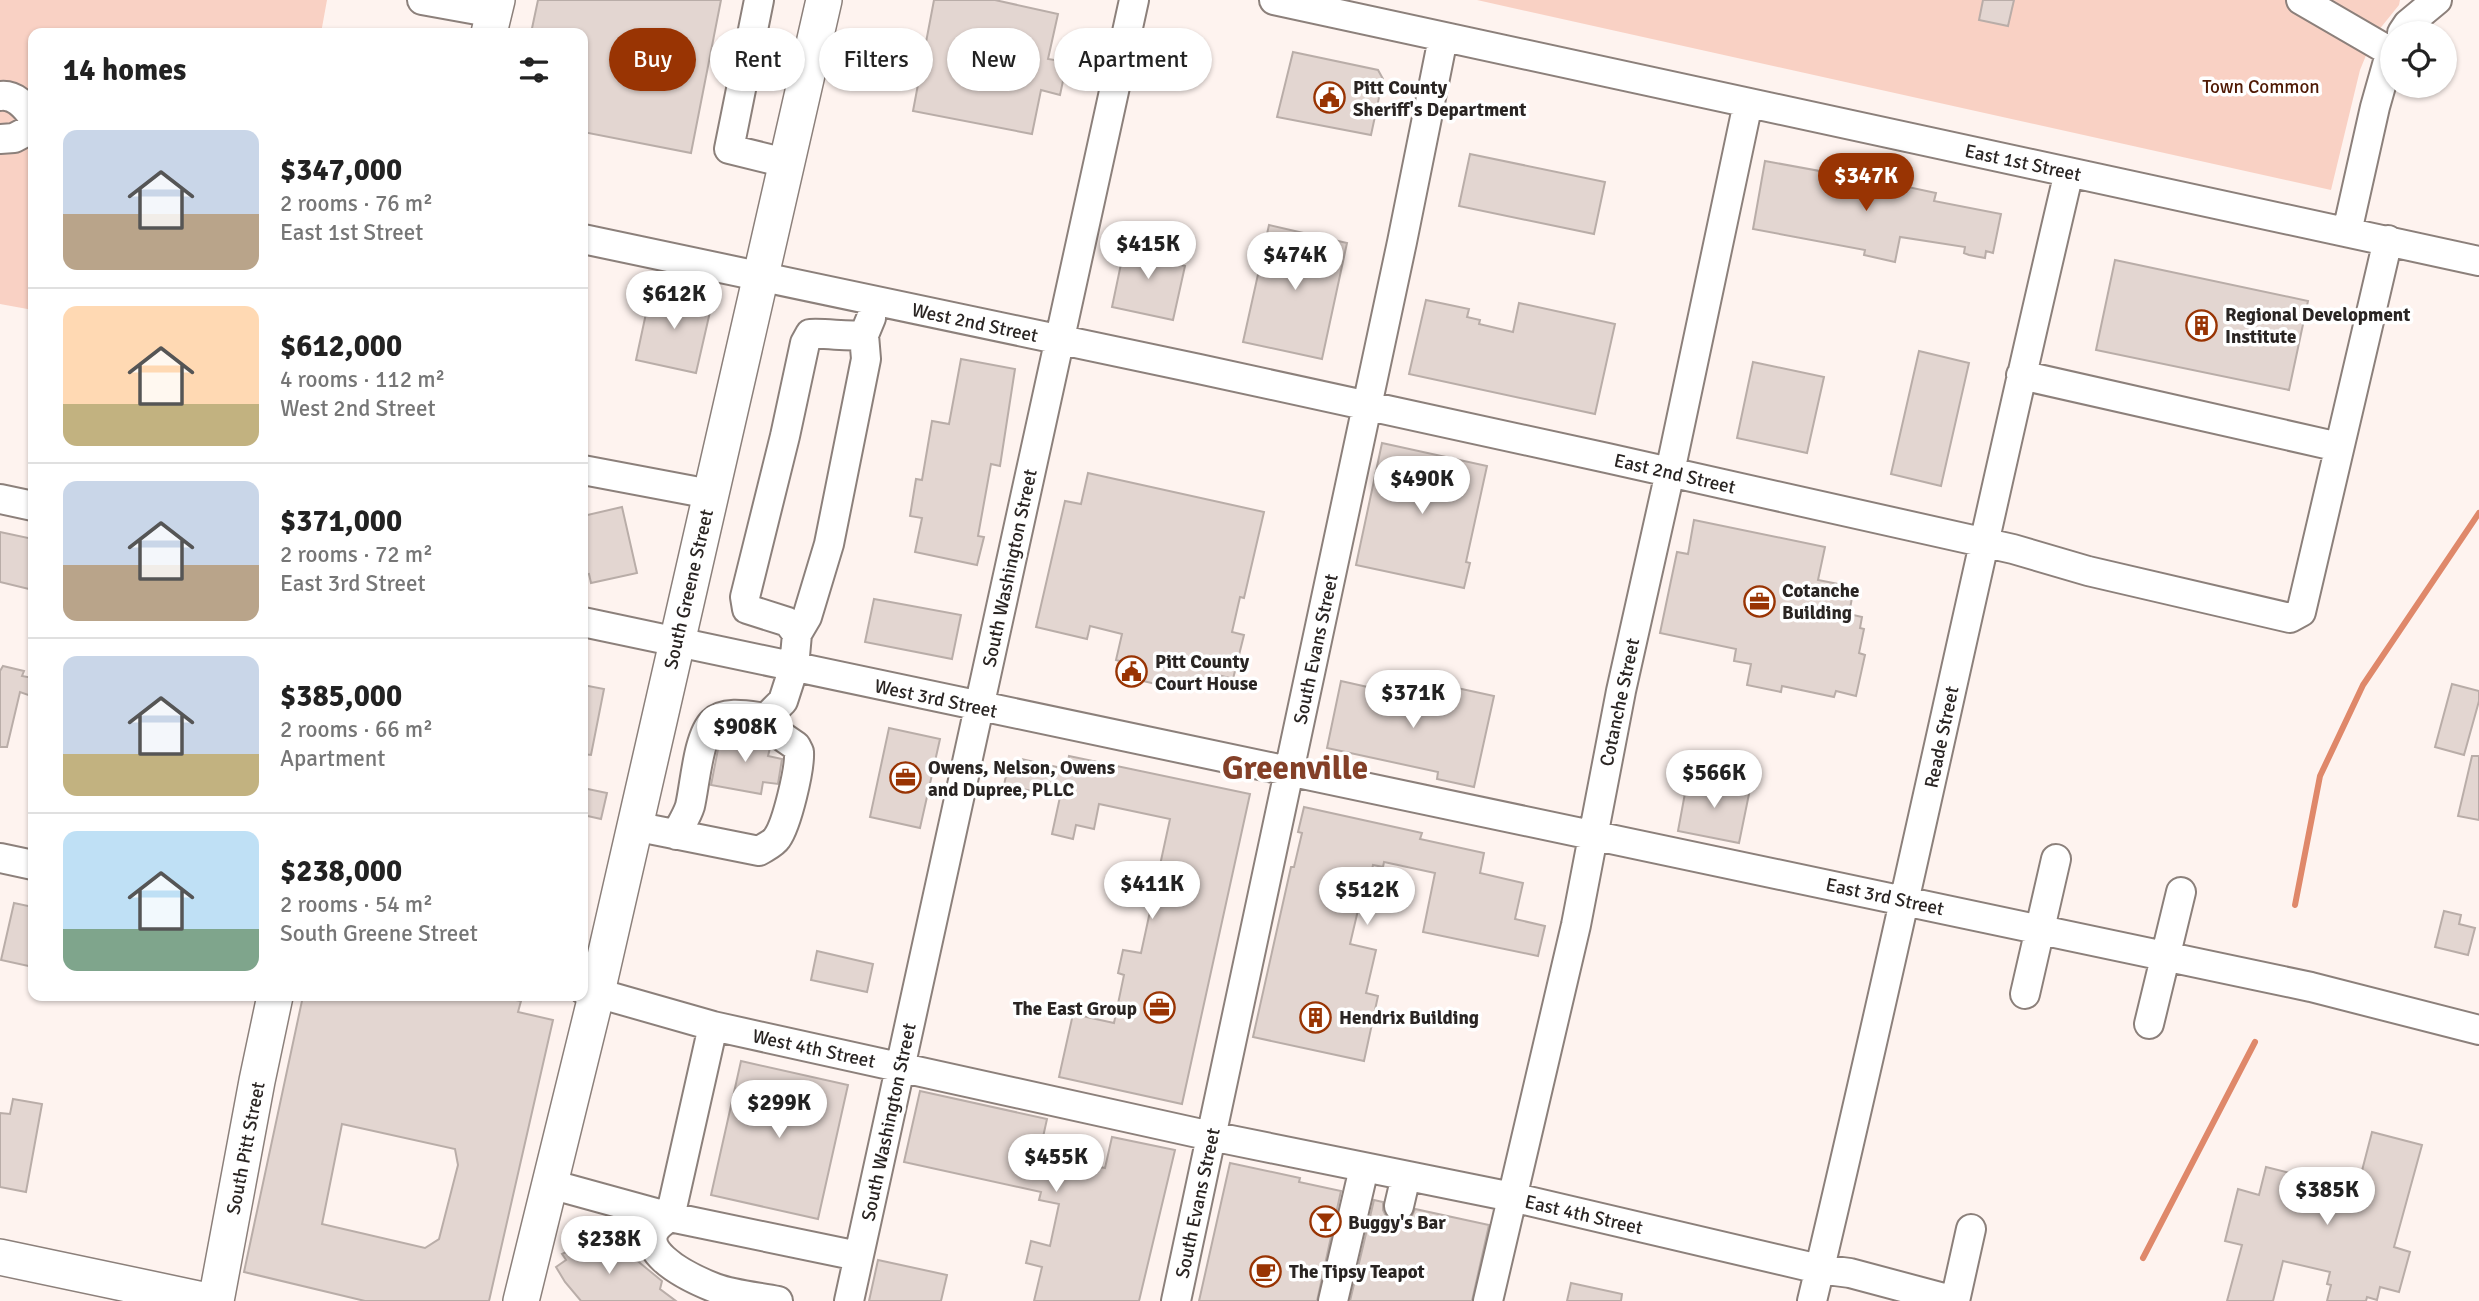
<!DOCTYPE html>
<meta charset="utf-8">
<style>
body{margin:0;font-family:Signika,sans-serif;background:#f6f6f6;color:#222;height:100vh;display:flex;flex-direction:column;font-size:26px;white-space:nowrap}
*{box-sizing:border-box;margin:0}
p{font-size:23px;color:#767676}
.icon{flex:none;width:38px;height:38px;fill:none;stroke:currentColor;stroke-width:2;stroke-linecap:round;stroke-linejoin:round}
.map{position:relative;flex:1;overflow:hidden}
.sheet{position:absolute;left:28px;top:28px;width:560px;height:973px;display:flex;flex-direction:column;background:#fff;border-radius:14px;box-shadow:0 2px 5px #0004}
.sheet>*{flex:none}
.hud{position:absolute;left:609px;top:28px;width:665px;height:63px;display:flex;gap:14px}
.controls{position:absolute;left:2380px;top:21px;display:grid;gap:14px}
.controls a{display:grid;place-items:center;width:77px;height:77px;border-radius:50%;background:#fff;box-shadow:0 2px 5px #0004;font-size:35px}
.price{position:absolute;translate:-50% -60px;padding:0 16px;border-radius:24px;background:#fff;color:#222;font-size:23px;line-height:46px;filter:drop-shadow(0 2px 4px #0008)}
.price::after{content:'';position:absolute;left:50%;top:42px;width:21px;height:16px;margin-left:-10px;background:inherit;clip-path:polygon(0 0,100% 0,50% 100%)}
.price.on{background:#993403;color:#fff}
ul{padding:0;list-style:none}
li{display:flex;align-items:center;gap:21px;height:175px;padding:0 35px}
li+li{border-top:2px solid #e0e0e0}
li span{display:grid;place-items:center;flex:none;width:196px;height:140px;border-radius:14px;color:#555}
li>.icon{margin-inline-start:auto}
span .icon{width:84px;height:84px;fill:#fffc;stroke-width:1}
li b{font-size:30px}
h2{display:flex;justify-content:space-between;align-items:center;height:84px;padding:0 35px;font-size:30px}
.chip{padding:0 24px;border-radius:32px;background:#fff;box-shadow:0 2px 5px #0004;font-size:24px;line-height:63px}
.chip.on{background:#993403;color:#fff}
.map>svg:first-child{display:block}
.green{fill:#f9d1c4}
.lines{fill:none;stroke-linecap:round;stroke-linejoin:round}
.stream{stroke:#df886a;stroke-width:6}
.building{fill:#e3d6d1;stroke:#b9ada8;stroke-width:2;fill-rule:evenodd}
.minor-casing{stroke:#8c807b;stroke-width:32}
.major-casing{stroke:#8c807b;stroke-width:38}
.minor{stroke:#fff;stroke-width:28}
.major{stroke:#fff;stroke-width:35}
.labels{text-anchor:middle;stroke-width:7;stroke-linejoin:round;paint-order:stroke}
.park-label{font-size:19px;fill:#501a05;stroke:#fff}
.poi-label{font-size:19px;font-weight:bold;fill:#2a2523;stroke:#fff;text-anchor:start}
.street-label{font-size:19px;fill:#2a2523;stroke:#fff}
.town-label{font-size:33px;font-weight:bold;fill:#844028;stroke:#fff}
</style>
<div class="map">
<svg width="2479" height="1301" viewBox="0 0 2479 1301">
<rect width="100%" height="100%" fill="#fef3ef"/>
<!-- green -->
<path class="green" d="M 0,0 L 327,0 L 321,33 L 33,33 L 33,310 L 0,304 Z
M 1477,0 L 2400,0 L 2399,5 L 2374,36 L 2360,70 L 2331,190 Z"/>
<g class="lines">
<!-- stream -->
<path class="stream" d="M 2295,905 L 2320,776 L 2363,685 L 2479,513
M 2143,1258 L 2255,1042"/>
</g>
<!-- building -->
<path class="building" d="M 538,0 L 721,0 L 691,153 L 583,132 L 583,33 L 531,33 Z
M 934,0 L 995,0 L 1058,14 L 1048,59 L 1067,62 L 1060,95 L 1041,90 L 1032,134 L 913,111 Z
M 1983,0 L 2014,0 L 2008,26 L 1979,20 Z
M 1293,52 L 1378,70 L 1383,79 L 1371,135 L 1277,117 Z
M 1470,154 L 1605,182 L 1594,234 L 1459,206 Z
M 1765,161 L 1880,182 L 1880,181 L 1936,193 L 1934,201 L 2001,214 L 1993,253 L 1986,251 L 1985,258 L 1969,255 L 1964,253 L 1965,247 L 1900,237 L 1895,262 L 1864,255 L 1865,250 L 1753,229 Z
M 1269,225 L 1347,243 L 1322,359 L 1243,342 Z
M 1126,240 L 1175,251 L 1172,263 L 1185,266 L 1173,320 L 1112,307 Z
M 2115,260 L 2308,301 L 2289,390 L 2096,350 Z
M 651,290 L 712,303 L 696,373 L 636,360 Z
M 1426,300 L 1469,309 L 1467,317 L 1480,320 L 1479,324 L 1513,332 L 1519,303 L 1615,324 L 1595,414 L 1409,374 Z
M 1919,351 L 1969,363 L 1941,486 L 1891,474 Z
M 961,359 L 1015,369 L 1000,466 L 991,464 L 978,536 L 984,537 L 977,565 L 915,552 L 922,518 L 910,516 L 916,479 L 922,480 L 932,421 L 949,424 Z
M 1753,362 L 1824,377 L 1807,453 L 1737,438 Z
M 1382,443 L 1487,466 L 1466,562 L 1470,563 L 1464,588 L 1356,565 Z
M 1088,473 L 1264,512 L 1244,598 L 1240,597 L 1232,632 L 1244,635 L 1233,679 L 1222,676 L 1220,686 L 1192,679 L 1189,692 L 1139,680 L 1142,667 L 1116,660 L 1122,634 L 1090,626 L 1087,639 L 1036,627 L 1065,501 L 1081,504 Z
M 622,507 L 637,573 L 591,583 L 589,574 L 583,575 L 583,516 Z
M 1694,520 L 1825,547 L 1818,580 L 1854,587 L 1849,614 L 1862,617 L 1860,628 L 1864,629 L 1859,653 L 1865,655 L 1856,696 L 1836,691 L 1834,697 L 1782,686 L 1781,692 L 1747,685 L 1751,664 L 1734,661 L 1736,649 L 1660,633 L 1677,552 L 1688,554 Z
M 0,532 L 33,539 L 33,590 L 0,582 Z
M 874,599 L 961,615 L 952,659 L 865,642 Z
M 3,666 L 24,671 L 22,676 L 33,678 L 31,696 L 20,692 L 7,747 L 0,747 L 0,671 Z
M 1341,681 L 1412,697 L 1411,700 L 1452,709 L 1457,688 L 1494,696 L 1474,787 L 1437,779 L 1438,772 L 1327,748 Z
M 2452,684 L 2479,691 L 2479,701 L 2464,755 L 2435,747 Z
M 583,685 L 604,689 L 591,755 L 583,754 Z
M 889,728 L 940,739 L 920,828 L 870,817 Z
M 727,733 L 761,739 L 770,748 L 768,756 L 782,759 L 778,784 L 763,782 L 761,794 L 711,785 L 719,744 Z
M 1069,756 L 1250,794 L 1182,1104 L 1059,1077 L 1073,1014 L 1114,1023 L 1124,975 L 1118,973 L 1123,950 L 1141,953 L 1170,819 L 1099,804 L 1094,829 L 1076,825 L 1073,839 L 1052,834 L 1060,797 L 1004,785 L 1009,762 L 1019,765 L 1021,759 L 1066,769 Z
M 2472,756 L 2479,756 L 2479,820 L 2458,816 Z
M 1688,777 L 1750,789 L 1739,843 L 1678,831 Z
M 583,788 L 607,793 L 601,819 L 583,815 Z
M 1304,807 L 1422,833 L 1420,839 L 1484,853 L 1480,873 L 1523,883 L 1515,919 L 1545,926 L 1538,956 L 1423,932 L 1435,873 L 1384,862 L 1383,867 L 1373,865 L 1364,907 L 1359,906 L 1350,944 L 1376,950 L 1366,993 L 1378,996 L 1364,1061 L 1253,1037 L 1291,867 L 1294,867 L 1302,833 L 1298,832 Z
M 14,903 L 33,907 L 33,967 L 1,960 Z
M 2444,911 L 2461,915 L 2459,924 L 2475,928 L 2468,955 L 2435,947 Z
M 817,951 L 873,964 L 867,992 L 811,980 Z
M 303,996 L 496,996 L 521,1001 L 518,1012 L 553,1020 L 489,1301 L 365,1301 L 244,1272 ZM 342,1124 L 455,1149 L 458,1165 L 439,1239 L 425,1248 L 322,1224 Z
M 741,1061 L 848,1085 L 818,1219 L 711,1195 Z
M 920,1091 L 1047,1119 L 1039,1155 L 1105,1168 L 1112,1137 L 1175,1150 L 1139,1301 L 1034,1301 L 1042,1267 L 1026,1263 L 1031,1241 L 1050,1246 L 1059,1204 L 1039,1200 L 1041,1192 L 904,1162 Z
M 13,1099 L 42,1104 L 26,1192 L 0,1187 L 0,1113 L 10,1114 Z
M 2372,1132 L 2422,1145 L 2394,1247 L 2410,1252 L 2399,1292 L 2380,1287 L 2377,1300 L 2367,1297 L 2366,1301 L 2327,1301 L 2331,1285 L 2327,1284 L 2330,1272 L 2283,1261 L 2273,1301 L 2227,1301 L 2242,1245 L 2225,1241 L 2238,1189 L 2259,1195 L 2266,1167 L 2357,1190 Z
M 1230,1163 L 1300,1178 L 1299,1182 L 1341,1191 L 1317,1301 L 1199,1301 Z
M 1374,1200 L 1383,1202 L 1383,1210 L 1387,1218 L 1396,1222 L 1403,1222 L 1411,1218 L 1415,1209 L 1489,1225 L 1472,1301 L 1350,1301 Z
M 589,1241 L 595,1249 L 608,1243 L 625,1258 L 629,1254 L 662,1281 L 660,1289 L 676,1301 L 581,1301 L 565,1282 L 556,1267 L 566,1260 L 562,1254 Z
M 878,1260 L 947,1275 L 941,1301 L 869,1301 Z
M 1571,1283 L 1622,1294 L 1621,1301 L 1567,1301 Z"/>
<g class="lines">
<defs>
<path id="minor" d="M 422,0 L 494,13
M 759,0 L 729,149 L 786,163
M 1274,0 L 2479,261
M 2301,0 L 2389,51
M 2402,33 L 2408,24 L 2437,0
M 0,96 C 15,94 25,106 33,117
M 0,139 L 14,138 L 33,128
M 2347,232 L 2375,107 L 2392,47
M 583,239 L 1199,369 L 1607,458 L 2013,549 L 2088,571 L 2290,618 L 2301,612 L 2388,240
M 2021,375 L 2339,447
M 583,470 L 710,494
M 0,499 L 33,506
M 583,622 L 2311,987 L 2479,1030
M 797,634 L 788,622 L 747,609 L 745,597 L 785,436 L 805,343 L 810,334 C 829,333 846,337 864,335 L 871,318
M 634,826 L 759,851 C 765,847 773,844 777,838 C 787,824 800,769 799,752 L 796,746 L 780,735 L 766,718
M 676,835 C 680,826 687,816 690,806 C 695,785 698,736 713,722 C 725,710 750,716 766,718 L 783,701 L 794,667 L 797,634 L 807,617 L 829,544 L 866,359 L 864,335
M 0,858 L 33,865
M 583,989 L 713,1026 L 1211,1136 L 1512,1197 L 1819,1269 L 1850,1273 L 1955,1301 L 1971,1229
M 2025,994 L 2056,859
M 2149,1024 L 2181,892
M 713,1026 L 670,1217 C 621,1245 687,1277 715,1288 C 734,1295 758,1297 778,1301
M 550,1184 L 670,1217 L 858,1256
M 1399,1206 L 1406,1176
M 849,1301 L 1134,0
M 1176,1301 L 1402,242 L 1443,38
M 1333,1301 L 1364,1168
M 1488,1301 L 1576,925 L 1621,691 L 1670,472 L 1748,103
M 1812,1301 C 1902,926 1980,548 2069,172"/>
<path id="major" d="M 489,33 L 497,0
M 0,1257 L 208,1301
M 216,1301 L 257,1081 L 275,996
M 521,1301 L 597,992 L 824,0"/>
</defs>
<!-- minor casing -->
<use href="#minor" class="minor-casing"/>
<!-- major casing -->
<use href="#major" class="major-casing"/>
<!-- minor -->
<use href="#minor" class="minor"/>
<!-- major -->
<use href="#major" class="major"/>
</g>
<!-- icons -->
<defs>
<symbol id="civic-ring" viewBox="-11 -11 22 22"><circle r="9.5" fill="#fff" stroke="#993403" stroke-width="1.5"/><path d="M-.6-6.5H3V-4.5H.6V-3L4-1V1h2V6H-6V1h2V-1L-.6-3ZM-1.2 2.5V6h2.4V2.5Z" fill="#993403"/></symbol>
<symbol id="building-ring" viewBox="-11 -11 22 22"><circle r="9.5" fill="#fff" stroke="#993403" stroke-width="1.5"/><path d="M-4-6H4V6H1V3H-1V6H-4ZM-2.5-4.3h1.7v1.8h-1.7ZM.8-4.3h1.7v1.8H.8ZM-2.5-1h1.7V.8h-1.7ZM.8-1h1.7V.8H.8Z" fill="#993403"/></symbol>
<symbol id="office-ring" viewBox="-11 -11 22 22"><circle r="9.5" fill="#fff" stroke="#993403" stroke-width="1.5"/><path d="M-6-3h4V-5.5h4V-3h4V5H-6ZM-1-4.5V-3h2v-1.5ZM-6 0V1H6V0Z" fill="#993403"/></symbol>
<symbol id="bar-ring" viewBox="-11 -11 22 22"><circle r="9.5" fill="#fff" stroke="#993403" stroke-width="1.5"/><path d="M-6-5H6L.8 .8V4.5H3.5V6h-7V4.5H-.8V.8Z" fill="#993403"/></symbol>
<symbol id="cafe-ring" viewBox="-11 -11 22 22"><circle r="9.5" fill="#fff" stroke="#993403" stroke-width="1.5"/><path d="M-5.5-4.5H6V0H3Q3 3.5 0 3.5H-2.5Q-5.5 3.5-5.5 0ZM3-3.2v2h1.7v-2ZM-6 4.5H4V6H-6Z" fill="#993403"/></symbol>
</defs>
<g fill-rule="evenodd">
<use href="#civic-ring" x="1312" y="80" width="35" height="35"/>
<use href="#building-ring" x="2184" y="308" width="35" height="35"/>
<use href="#office-ring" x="1742" y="584" width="35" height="35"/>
<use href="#civic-ring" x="1114" y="654" width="35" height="35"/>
<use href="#office-ring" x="888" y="760" width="35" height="35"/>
<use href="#office-ring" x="1142" y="990" width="35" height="35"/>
<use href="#building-ring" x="1298" y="1000" width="35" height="35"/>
<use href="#bar-ring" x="1308" y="1204" width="35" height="35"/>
<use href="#cafe-ring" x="1248" y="1254" width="35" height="35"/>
</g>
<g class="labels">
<!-- park labels -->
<g class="park-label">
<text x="2261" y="93">Town Common</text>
</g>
<!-- poi labels -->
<g class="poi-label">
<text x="1353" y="94">Pitt County<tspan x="1353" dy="22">Sheriff's Department</tspan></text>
<text x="2225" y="321">Regional Development<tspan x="2225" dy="22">Institute</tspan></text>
<text x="1782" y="597">Cotanche<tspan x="1782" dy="22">Building</tspan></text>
<text x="1155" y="668">Pitt County<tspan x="1155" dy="22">Court House</tspan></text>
<text x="928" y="774">Owens, Nelson, Owens<tspan x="928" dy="22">and Dupree, PLLC</tspan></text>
<text x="1137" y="1015" text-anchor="end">The East Group</text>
<text x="1339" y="1024">Hendrix Building</text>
<text x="1348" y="1229">Buggy's Bar</text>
<text x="1289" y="1278">The Tipsy Teapot</text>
</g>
<!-- street labels -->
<g class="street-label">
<text transform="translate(2023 162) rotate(12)" y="7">East 1st Street</text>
<text transform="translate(975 322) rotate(12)" y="7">West 2nd Street</text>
<text transform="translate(1675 473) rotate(13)" y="7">East 2nd Street</text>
<text transform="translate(1009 568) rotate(-78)" y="7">South Washington Street</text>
<text transform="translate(688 589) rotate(-77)" y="7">South Greene Street</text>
<text transform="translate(1315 649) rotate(-78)" y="7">South Evans Street</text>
<text transform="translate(936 698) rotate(12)" y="7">West 3rd Street</text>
<text transform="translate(1619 702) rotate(-78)" y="7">Cotanche Street</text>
<text transform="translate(1941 737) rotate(-78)" y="7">Reade Street</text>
<text transform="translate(1885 896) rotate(12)" y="7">East 3rd Street</text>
<text transform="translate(814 1048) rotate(12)" y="7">West 4th Street</text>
<text transform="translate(888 1122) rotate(-78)" y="7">South Washington Street</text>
<text transform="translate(245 1148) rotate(-79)" y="7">South Pitt Street</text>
<text transform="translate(1197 1203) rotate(-78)" y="7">South Evans Street</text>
<text transform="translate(1584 1214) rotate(13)" y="7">East 4th Street</text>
</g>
<!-- town labels -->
<g class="town-label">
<text x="1295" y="779">Greenville</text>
</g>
</g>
</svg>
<div class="controls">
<a><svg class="icon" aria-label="locate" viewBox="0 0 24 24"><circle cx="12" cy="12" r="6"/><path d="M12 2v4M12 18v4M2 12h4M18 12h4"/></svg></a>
</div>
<b class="price on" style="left:1866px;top:213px">$347K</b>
<b class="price" style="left:1148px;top:281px">$415K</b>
<b class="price" style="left:1295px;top:292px">$474K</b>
<b class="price" style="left:674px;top:331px">$612K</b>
<b class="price" style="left:1422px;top:516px">$490K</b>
<b class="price" style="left:1413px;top:730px">$371K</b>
<b class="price" style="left:745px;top:764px">$908K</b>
<b class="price" style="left:1714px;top:810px">$566K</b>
<b class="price" style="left:1152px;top:921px">$411K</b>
<b class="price" style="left:1367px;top:927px">$512K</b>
<b class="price" style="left:779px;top:1140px">$299K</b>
<b class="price" style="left:1056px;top:1194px">$455K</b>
<b class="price" style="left:2327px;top:1227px">$385K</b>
<b class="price" style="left:609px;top:1276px">$238K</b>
<div class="hud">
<a class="chip on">Buy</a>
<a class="chip">Rent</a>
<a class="chip">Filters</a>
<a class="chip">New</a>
<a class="chip">Apartment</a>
</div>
<section class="sheet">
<h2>14 homes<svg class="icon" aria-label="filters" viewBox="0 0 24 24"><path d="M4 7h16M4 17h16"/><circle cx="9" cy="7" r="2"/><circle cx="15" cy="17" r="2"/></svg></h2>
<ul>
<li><span style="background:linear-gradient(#c9d6e8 60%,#b9a48a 0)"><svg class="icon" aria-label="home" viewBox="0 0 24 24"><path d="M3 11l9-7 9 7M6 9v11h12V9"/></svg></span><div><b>$347,000</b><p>2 rooms · 76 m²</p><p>East 1st Street</p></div></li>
<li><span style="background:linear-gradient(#ffd9b3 70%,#c2b280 0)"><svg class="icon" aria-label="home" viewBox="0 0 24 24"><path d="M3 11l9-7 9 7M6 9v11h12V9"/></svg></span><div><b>$612,000</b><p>4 rooms · 112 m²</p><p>West 2nd Street</p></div></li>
<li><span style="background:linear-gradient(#c9d6e8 60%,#b9a48a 0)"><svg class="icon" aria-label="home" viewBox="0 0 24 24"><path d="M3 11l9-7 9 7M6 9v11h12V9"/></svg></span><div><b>$371,000</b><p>2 rooms · 72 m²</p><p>East 3rd Street</p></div></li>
<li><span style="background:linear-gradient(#c9d6e8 70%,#c2b280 0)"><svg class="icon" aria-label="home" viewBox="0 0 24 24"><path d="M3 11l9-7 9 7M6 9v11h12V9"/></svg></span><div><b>$385,000</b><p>2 rooms · 66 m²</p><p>Apartment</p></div></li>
<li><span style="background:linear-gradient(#bfe0f5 70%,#7fa58c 0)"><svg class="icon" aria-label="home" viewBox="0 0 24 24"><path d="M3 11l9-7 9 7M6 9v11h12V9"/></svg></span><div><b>$238,000</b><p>2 rooms · 54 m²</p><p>South Greene Street</p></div></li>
</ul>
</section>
</div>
